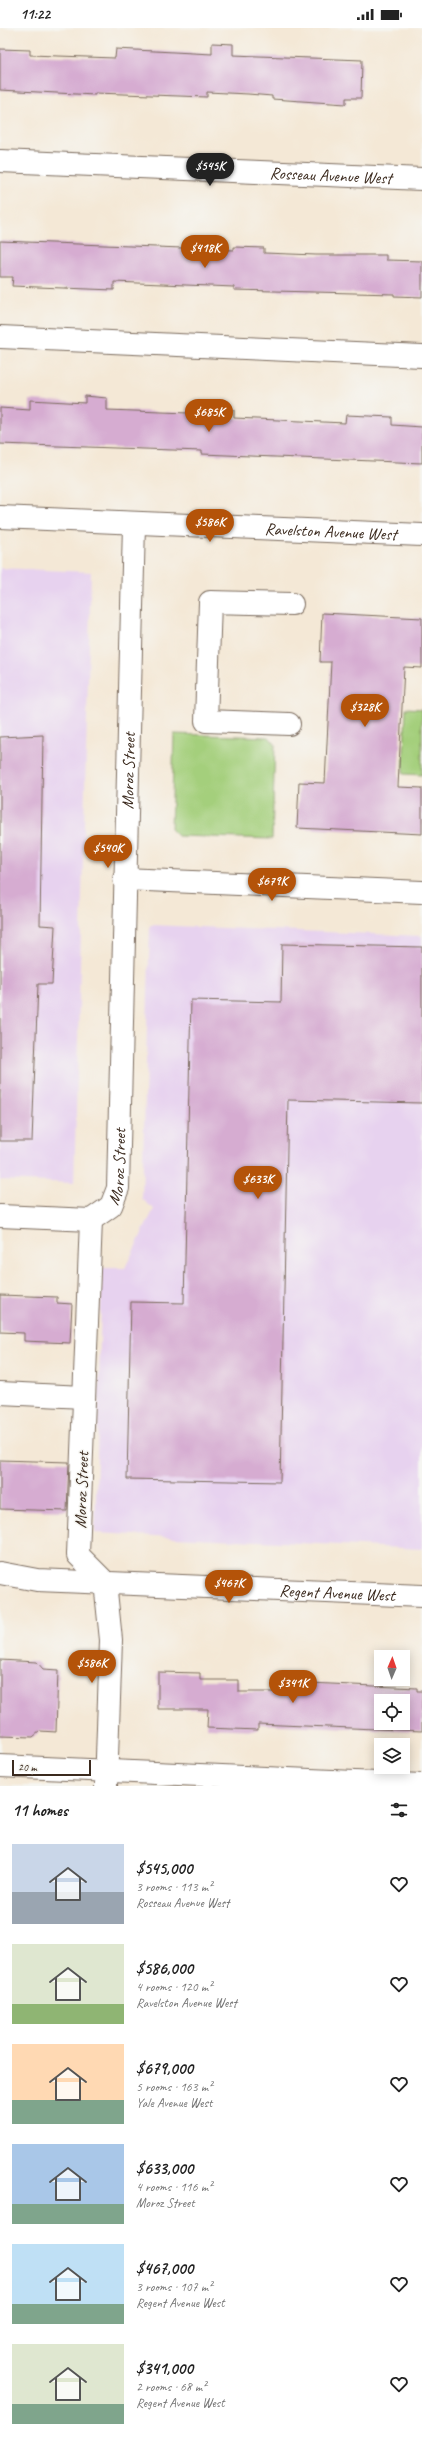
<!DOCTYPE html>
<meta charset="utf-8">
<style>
body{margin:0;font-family:Caveat,sans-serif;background:#f6f6f6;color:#222;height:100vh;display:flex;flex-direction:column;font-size:15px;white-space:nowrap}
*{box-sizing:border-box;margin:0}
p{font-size:13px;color:#767676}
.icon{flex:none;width:22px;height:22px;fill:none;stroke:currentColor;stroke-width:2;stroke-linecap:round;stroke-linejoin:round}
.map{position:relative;height:1758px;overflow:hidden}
.panel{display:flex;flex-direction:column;background:#fff;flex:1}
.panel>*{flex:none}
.needle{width:26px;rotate:2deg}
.fabs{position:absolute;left:374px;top:1622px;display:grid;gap:8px}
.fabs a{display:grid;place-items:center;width:36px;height:36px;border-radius:0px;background:#fff;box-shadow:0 2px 10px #0003;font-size:20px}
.scale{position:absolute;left:12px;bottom:10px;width:79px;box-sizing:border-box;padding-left:4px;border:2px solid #3b2a1e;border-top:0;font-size:11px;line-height:14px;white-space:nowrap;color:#3b2a1e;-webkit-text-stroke:3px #f6f6f2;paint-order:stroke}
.price{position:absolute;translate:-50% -34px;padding:0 9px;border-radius:14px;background:#b45309;color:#fff;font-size:13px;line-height:26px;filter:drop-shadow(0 1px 2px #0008)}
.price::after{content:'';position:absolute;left:50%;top:24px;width:12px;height:9px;margin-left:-6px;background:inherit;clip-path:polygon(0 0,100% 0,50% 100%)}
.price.current{background:#222;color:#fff}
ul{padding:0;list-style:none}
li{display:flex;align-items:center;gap:12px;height:100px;padding:0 12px}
li span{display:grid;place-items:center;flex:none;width:112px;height:80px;border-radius:0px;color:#555}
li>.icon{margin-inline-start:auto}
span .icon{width:48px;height:48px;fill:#fffc;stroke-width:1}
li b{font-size:17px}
h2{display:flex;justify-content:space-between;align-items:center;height:48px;padding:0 12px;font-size:17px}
.status{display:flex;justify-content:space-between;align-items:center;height:28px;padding:0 20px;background:#fff;direction:ltr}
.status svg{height:11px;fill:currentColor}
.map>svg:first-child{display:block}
.built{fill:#e7d2ef}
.green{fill:#a4cf7b;stroke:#707c4c}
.building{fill:#d6acd1;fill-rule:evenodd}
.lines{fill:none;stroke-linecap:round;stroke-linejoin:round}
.minor-casing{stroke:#7c6c5e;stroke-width:24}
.major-casing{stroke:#7c6c5e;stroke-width:24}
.minor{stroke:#fff;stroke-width:22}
.major{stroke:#fff;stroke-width:22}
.labels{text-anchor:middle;stroke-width:3;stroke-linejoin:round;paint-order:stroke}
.street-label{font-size:17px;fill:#3b2a1e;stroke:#f6f6f2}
</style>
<div class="status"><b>11:22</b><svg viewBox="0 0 49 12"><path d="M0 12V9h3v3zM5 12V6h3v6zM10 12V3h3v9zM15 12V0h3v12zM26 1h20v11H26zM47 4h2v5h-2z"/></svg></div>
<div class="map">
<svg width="422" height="1758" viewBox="0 0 422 1758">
<rect width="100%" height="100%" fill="#f6f6f2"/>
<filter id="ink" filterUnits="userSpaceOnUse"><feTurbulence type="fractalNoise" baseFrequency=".025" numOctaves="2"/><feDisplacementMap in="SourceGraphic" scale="8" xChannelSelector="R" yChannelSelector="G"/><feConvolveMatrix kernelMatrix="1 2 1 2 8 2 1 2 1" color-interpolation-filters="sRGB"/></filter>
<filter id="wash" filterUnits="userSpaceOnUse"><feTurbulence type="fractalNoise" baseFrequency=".012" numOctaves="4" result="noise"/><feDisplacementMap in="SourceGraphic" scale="16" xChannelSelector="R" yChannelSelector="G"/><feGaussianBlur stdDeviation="0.9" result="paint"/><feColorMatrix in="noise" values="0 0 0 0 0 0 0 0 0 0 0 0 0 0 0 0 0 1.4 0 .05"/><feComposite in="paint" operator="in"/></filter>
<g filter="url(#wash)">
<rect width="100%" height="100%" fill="#f4e8d6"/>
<!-- built -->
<path class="built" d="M 0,540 L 91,544 L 74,1155 L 0,1152 Z
M 150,897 L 422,908 L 422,1521 L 95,1505 L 102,1240 L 125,1240 L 154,1181 L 142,1171 Z"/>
<!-- green -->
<path class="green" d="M 406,680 L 422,681 L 422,747 L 403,746 Z
M 174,706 L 269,709 L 275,716 L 272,811 L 178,808 L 171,801 Z"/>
<g id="blocks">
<!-- building -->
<path class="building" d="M 212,15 L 233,16 L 233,27 L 362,32 L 361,70 L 346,70 L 346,76 L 272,71 L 272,68 L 248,66 L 207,64 L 207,69 L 95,65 L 95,67 L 0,62 L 0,21 L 30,22 L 30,27 L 115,30 L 116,21 L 212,26 Z
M 0,213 L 234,222 L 234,219 L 264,220 L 264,225 L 316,227 L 386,227 L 386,232 L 422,233 L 422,269 L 394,268 L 394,266 L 234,262 L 234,259 L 114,254 L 114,262 L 12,258 L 13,249 L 0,249 Z
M 85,368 L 107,370 L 107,382 L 188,385 L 188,380 L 234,382 L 234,390 L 345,395 L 346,387 L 392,389 L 392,397 L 422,399 L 422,435 L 202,426 L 202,423 L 0,416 L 0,380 L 30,382 L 30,372 L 85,375 Z
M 322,585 L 422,590 L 422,640 L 404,639 L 398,759 L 422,760 L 422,806 L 297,800 L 299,754 L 325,755 L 331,634 L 320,634 Z
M 43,707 L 40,897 L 55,898 L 52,956 L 38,956 L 32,1113 L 0,1113 L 0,709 Z
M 282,916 L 422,919 L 422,1075 L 288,1072 L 280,1454 L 127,1451 L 131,1274 L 184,1275 L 191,972 L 281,974 Z
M 0,1267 L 57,1269 L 57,1275 L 72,1276 L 70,1315 L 24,1313 L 24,1305 L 0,1304 Z
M 0,1432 L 69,1434 L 67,1483 L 0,1481 Z
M 0,1632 L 37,1634 L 43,1641 L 58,1642 L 56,1704 L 40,1703 L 33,1709 L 0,1708 Z
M 158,1644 L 200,1645 L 200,1652 L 239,1652 L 239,1664 L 288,1664 L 288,1654 L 417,1660 L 417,1663 L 422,1663 L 422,1703 L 258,1696 L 258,1702 L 207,1700 L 208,1681 L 158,1681 ZM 381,1673 L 403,1673 L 403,1695 L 381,1695 Z"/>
</g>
</g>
<g filter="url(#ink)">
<use href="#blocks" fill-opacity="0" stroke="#7c6c5e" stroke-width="1"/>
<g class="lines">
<defs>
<g id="minor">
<path id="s1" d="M 0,133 L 422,151"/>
<path d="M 0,309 L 422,328"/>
<path id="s2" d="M 0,489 L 422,507"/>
<path d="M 289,696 L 206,693 L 210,574 L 292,576"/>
<path d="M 124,851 L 422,864"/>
<path d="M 0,1188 L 91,1192"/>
<path id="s3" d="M 91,1192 L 111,1178 L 118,1160 L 134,496"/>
<path d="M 91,1192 L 78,1527 L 105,1554 L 111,1612 L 106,1758"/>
<path d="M 0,1365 L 84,1369"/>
<path d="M 0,1738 L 422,1757"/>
</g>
<g id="major">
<path id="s4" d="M 0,1545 L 37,1552 L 422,1568"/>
</g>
</defs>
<!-- minor casing -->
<use href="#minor" class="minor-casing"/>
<!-- major casing -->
<use href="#major" class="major-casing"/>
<!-- minor -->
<use href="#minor" class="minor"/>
<!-- major -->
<use href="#major" class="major"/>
</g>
</g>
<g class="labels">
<!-- street labels -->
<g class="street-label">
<text dy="6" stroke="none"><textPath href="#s1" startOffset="331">Rosseau Avenue West</textPath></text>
<text dy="6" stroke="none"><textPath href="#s2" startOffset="331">Ravelston Avenue West</textPath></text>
<text dy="6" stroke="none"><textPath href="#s3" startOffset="461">Moroz Street</textPath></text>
<text dy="6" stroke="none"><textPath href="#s3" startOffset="65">Moroz Street</textPath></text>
<text transform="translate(81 1462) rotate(-88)" y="6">Moroz Street</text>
<text dy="6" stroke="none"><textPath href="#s4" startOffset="338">Regent Avenue West</textPath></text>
</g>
</g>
</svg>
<div class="fabs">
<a><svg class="needle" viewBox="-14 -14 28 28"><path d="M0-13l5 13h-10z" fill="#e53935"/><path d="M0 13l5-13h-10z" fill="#767676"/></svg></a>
<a><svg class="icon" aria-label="locate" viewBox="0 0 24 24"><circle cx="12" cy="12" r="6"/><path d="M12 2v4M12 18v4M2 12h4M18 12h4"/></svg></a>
<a><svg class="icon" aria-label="layers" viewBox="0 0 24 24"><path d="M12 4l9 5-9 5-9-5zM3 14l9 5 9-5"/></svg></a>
</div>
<div class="scale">20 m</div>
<b class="price current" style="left:210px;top:159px">$545K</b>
<b class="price" style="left:205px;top:241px">$418K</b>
<b class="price" style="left:209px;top:405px">$685K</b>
<b class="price" style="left:210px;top:515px">$586K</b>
<b class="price" style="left:365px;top:700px">$328K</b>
<b class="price" style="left:108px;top:841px">$540K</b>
<b class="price" style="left:272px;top:874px">$679K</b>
<b class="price" style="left:258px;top:1172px">$633K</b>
<b class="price" style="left:229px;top:1576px">$467K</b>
<b class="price" style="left:92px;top:1656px">$586K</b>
<b class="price" style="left:293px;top:1676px">$341K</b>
</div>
<section class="panel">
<h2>11 homes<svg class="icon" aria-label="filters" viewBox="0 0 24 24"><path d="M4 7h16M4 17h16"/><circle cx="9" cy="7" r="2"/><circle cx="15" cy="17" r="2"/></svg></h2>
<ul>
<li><span style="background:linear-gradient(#c9d6e8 60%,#9aa5b1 0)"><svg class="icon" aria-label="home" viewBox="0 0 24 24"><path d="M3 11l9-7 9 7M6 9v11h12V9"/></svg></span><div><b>$545,000</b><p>3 rooms · 113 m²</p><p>Rosseau Avenue West</p></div><svg class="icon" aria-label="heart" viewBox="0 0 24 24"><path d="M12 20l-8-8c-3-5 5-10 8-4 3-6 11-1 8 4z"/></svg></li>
<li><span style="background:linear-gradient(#dfe7d0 75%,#8fb573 0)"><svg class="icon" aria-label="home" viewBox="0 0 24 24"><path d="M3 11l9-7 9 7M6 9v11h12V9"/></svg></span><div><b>$586,000</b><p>4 rooms · 120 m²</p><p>Ravelston Avenue West</p></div><svg class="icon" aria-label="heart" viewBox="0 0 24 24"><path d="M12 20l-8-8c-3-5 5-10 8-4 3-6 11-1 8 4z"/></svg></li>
<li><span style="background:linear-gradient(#ffd9b3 70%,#7fa58c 0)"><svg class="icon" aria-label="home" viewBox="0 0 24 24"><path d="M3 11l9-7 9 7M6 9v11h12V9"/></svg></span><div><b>$679,000</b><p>5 rooms · 163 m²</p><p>Yale Avenue West</p></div><svg class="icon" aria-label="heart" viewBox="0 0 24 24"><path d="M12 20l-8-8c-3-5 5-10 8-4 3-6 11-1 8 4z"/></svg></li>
<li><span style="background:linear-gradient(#a9c7e8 75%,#7fa58c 0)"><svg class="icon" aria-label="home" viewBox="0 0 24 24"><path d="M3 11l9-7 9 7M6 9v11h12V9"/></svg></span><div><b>$633,000</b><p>4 rooms · 116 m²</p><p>Moroz Street</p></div><svg class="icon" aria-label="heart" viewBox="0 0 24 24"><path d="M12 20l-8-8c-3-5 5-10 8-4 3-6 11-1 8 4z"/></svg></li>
<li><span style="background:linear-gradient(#bfe0f5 75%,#7fa58c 0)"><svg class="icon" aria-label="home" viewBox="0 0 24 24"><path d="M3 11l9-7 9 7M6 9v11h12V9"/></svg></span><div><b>$467,000</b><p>3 rooms · 107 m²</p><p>Regent Avenue West</p></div><svg class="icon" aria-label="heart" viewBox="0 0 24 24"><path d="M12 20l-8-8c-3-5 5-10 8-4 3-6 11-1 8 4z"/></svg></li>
<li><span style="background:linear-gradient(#dfe7d0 75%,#7fa58c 0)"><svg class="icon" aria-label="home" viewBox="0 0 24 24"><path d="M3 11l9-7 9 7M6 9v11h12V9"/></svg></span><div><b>$341,000</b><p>2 rooms · 68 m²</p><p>Regent Avenue West</p></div><svg class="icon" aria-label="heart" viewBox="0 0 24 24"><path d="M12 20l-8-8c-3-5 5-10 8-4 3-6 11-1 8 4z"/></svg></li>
</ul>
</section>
